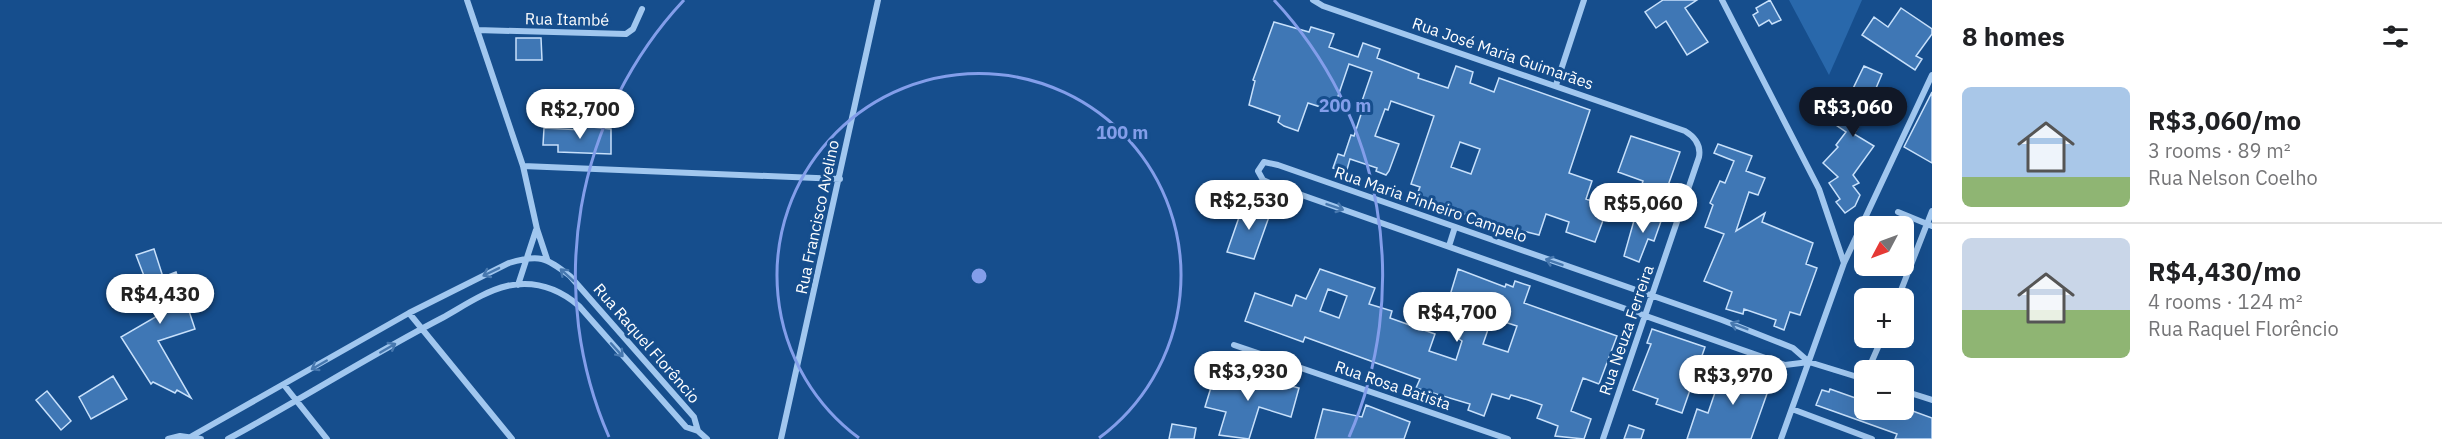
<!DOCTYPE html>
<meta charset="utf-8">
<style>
body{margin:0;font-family:"IBM Plex Sans",sans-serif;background:#f2f2f2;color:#202124;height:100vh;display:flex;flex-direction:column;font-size:22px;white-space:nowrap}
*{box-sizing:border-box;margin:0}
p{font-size:20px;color:#757577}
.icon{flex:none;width:33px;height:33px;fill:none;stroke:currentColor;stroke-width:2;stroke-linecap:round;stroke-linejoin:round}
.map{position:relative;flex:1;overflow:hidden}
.side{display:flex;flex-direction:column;background:#fff;width:510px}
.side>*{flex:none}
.needle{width:39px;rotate:229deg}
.buttons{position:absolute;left:1854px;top:216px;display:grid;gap:12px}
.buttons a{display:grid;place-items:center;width:60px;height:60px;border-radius:9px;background:#fff;box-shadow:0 6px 24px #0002;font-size:30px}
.price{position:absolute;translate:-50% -51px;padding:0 14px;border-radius:21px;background:#fff;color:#222;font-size:20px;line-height:39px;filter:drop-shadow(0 2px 3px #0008)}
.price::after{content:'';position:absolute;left:50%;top:36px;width:18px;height:14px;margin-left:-9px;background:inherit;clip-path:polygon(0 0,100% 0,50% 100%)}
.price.current{background:#111827;color:#fff}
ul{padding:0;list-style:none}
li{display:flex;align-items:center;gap:18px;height:150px;padding:0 30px}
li+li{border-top:2px solid #e0e0e0}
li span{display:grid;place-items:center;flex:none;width:168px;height:120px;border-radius:9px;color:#555}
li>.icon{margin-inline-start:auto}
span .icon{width:72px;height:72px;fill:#fffc;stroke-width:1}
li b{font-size:26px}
h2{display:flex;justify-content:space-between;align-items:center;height:72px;padding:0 30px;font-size:26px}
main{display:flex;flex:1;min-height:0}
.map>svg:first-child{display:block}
.green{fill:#2968ab}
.building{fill:#3f77b5;stroke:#c7e0fb;stroke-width:1.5;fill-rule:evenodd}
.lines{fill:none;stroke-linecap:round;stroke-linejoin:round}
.street{stroke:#a1c7ef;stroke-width:6}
.oneway{stroke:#4778af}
.ring{fill:none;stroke:#839eea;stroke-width:3}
.labels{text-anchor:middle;stroke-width:6;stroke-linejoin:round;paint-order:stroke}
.street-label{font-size:16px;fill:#fff;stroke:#164e8d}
.centre{fill:#839eea;stroke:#164e8d;stroke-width:3}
.ring-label{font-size:18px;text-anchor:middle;font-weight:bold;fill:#839eea;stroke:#164e8d;stroke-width:6;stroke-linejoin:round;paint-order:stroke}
</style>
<main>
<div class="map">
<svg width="1932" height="439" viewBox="0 0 1932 439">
<rect width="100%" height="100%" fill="#164e8d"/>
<!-- green -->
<path class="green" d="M 1789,0 L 1862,0 L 1829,75 Z"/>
<!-- building -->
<path class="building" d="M 1663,0 L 1697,0 L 1685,8 L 1708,42 L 1687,55 L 1666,21 L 1656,28 L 1645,12 Z
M 1770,0 L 1781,20 L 1772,24 L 1769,20 L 1759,26 L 1753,15 L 1758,12 L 1756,8 Z
M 1901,8 L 1932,29 L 1932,34 L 1916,56 L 1922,59 L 1915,70 L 1862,35 L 1874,17 L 1888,27 Z
M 1274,22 L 1309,32 L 1311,27 L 1334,34 L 1329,47 L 1358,57 L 1363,43 L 1380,49 L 1377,58 L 1419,74 L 1418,78 L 1448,88 L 1456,66 L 1473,72 L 1470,83 L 1494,92 L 1499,78 L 1590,110 L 1569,173 L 1592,181 L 1586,199 L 1608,207 L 1595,242 L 1566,232 L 1569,222 L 1546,214 L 1539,235 L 1523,231 L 1521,234 L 1416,197 L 1420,187 L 1411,184 L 1434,116 L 1391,101 L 1388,110 L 1385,109 L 1375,136 L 1399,144 L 1389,171 L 1386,175 L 1376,171 L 1377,168 L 1350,159 L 1346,173 L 1333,168 L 1338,154 L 1344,156 L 1351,135 L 1354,136 L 1365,102 L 1362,101 L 1372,72 L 1349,64 L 1333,111 L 1308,103 L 1298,131 L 1284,126 L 1278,122 L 1280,116 L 1249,105 L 1255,81 L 1253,80 ZM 1460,142 L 1480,149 L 1471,174 L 1451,167 Z
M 516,38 L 541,38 L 542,60 L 516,60 Z
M 1864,66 L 1882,74 L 1871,100 L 1884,106 L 1878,120 L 1866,114 L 1854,134 L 1874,146 L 1853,175 L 1859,183 L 1853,186 L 1860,195 L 1855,206 L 1845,213 L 1836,202 L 1840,199 L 1829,183 L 1838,177 L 1823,163 L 1838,147 L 1836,145 L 1846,132 L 1833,123 L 1842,111 Z
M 1932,92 L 1932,163 L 1904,147 Z
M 582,126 L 611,129 L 611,154 L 558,152 L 558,145 L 543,145 L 544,128 L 582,130 Z
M 1631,136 L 1680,152 L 1661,205 L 1638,197 L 1643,181 L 1618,172 Z
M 1718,144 L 1752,156 L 1746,171 L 1765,178 L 1758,195 L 1749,192 L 1736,231 L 1765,213 L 1762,222 L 1813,243 L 1806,264 L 1817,268 L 1800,315 L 1790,312 L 1784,330 L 1774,326 L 1776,320 L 1744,309 L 1743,314 L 1726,309 L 1732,292 L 1704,281 L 1724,234 L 1705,227 L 1713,205 L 1710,203 L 1720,181 L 1725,183 L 1734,161 L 1714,153 Z
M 1245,200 L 1260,205 L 1264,212 L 1270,214 L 1254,259 L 1227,252 Z
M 1657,204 L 1666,207 L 1654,241 L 1648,239 L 1639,262 L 1624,256 L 1635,217 L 1650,222 Z
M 154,249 L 163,277 L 176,272 L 195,329 L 158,341 L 191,398 L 177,390 L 175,393 L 153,382 L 151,384 L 121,337 L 159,315 L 136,255 Z
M 1320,269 L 1375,288 L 1369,304 L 1392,311 L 1390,318 L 1435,334 L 1429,351 L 1456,360 L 1462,341 L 1459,339 L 1461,335 L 1440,328 L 1458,269 L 1505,287 L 1506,284 L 1513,287 L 1515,281 L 1530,286 L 1524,303 L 1617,336 L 1599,384 L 1583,378 L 1571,411 L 1591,419 L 1584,439 L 1555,436 L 1558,426 L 1537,418 L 1542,405 L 1528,400 L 1511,395 L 1509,399 L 1492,394 L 1484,416 L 1468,410 L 1470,404 L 1416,388 L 1420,379 L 1305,337 L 1303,342 L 1245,321 L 1255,293 L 1292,306 L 1296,295 L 1306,299 ZM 1328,289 L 1347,296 L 1339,318 L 1320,311 ZM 1492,318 L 1517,326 L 1508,352 L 1483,344 Z
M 1652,329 L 1705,347 L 1682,413 L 1656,404 L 1658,399 L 1633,390 L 1651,344 L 1647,343 Z
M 1735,358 L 1763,367 L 1757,384 L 1769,388 L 1751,439 L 1687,439 L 1697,409 L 1708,413 L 1722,372 L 1730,375 Z
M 1216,371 L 1256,384 L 1257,380 L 1269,384 L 1271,376 L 1285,380 L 1283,384 L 1299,388 L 1291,417 L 1259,407 L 1249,439 L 1219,435 L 1226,412 L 1205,407 Z
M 113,376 L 127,399 L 91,419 L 79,397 Z
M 1830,389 L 1864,401 L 1864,410 L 1889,410 L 1908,416 L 1910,410 L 1932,418 L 1932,439 L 1895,439 L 1897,434 L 1816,405 L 1822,390 L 1829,392 Z
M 47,391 L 71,421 L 61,430 L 36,400 Z
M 1366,405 L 1410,422 L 1404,439 L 1315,439 L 1323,409 L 1362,417 Z
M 1172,424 L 1196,428 L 1194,439 L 1169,439 Z
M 1629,425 L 1644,430 L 1641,439 L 1624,439 Z"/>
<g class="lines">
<!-- street -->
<path class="street" d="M 467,0 L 523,166 L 537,229 L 547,259
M 1313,0 L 1323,6 L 1685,131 C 1695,137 1701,146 1699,157 L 1603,439
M 1722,0 L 1819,189 L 1844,263
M 477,30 L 626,34 L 633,29 L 642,9
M 1556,85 L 1584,0
M 523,166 L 840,179
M 1898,212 L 1932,226
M 1449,246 L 1455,227
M 518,285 L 536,230
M 1898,298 L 1932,211
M 409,313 L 512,439
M 1234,345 L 1508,439
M 1809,362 L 1785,365 L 1279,187 L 1263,180 L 1258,171 L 1264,162 L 1278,165 L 1722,320 L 1793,348 L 1809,362 L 1864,379
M 1868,370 L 1882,338
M 284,385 L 327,439
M 1904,391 L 1932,400
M 1792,409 L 1872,439
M 192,436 L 409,313 L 509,263 C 539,254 546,257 570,276 L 694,417 L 698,431
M 168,439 L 180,436 L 201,439
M 228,439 C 300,400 369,356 442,318 C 462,307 485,291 507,286 C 535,280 558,288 579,306 L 686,427 L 698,431 L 707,439
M 781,439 L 878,0
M 1781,439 L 1844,263 L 1932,75"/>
</g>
<!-- one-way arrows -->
<defs><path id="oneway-shaft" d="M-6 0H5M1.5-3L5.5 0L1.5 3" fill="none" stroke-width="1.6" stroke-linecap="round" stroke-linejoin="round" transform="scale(1.5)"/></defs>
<g class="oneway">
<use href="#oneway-shaft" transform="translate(1335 207) rotate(19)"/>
<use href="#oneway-shaft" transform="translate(1554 262) rotate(-161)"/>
<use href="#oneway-shaft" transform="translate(491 272) rotate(154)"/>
<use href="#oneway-shaft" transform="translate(567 275) rotate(-138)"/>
<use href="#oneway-shaft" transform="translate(1739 326) rotate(-159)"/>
<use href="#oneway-shaft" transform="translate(388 348) rotate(-30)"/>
<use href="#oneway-shaft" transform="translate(617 350) rotate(48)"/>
<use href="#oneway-shaft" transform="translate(319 365) rotate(150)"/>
</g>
<!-- distance rings -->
<g class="ring">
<path d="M859 438A202 202 0 1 1 1099 438"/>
<path d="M609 437A404 404 0 0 1 684 0M1274 0A404 404 0 0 1 1349 437"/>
</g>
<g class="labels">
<!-- street labels -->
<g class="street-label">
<text transform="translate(567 19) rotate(1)" y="6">Rua Itambé</text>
<text transform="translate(1503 53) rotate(19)" y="6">Rua José Maria Guimarães</text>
<text transform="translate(1431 204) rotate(19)" y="6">Rua Maria Pinheiro Campelo</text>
<text transform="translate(817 217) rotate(-78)" y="6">Rua Francisco Avelino</text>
<text transform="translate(1626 330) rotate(-71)" y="6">Rua Neuza Ferreira</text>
<text transform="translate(647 343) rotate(49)" y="6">Rua Raquel Florêncio</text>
<text transform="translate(1393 385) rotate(19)" y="6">Rua Rosa Batista</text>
</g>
</g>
<circle cx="979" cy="276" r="9" class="centre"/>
<g class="ring-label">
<text x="1345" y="112">200 m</text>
<text x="1122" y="139">100 m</text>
</g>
</svg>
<div class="buttons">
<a><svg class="needle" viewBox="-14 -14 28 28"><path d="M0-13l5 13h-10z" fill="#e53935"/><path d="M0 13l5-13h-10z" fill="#757577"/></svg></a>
<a>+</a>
<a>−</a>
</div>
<b class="price current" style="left:1853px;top:138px">R$3,060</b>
<b class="price" style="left:580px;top:140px">R$2,700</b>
<b class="price" style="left:1249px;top:231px">R$2,530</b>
<b class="price" style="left:1643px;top:234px">R$5,060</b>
<b class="price" style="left:160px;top:325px">R$4,430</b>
<b class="price" style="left:1457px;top:343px">R$4,700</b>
<b class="price" style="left:1248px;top:402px">R$3,930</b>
<b class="price" style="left:1733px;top:406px">R$3,970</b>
</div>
<section class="side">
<h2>8 homes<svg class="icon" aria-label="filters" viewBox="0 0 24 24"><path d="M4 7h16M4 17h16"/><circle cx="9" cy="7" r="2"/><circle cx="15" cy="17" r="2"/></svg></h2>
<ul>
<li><span style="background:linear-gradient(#a9c7e8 75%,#8fb573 0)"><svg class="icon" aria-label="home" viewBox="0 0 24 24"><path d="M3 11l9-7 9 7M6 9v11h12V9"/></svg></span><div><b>R$3,060/mo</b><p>3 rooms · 89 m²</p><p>Rua Nelson Coelho</p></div></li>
<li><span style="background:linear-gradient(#c9d6e8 60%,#8fb573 0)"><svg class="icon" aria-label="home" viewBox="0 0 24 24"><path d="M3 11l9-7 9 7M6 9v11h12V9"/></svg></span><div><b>R$4,430/mo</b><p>4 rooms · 124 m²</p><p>Rua Raquel Florêncio</p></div></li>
</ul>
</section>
</main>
